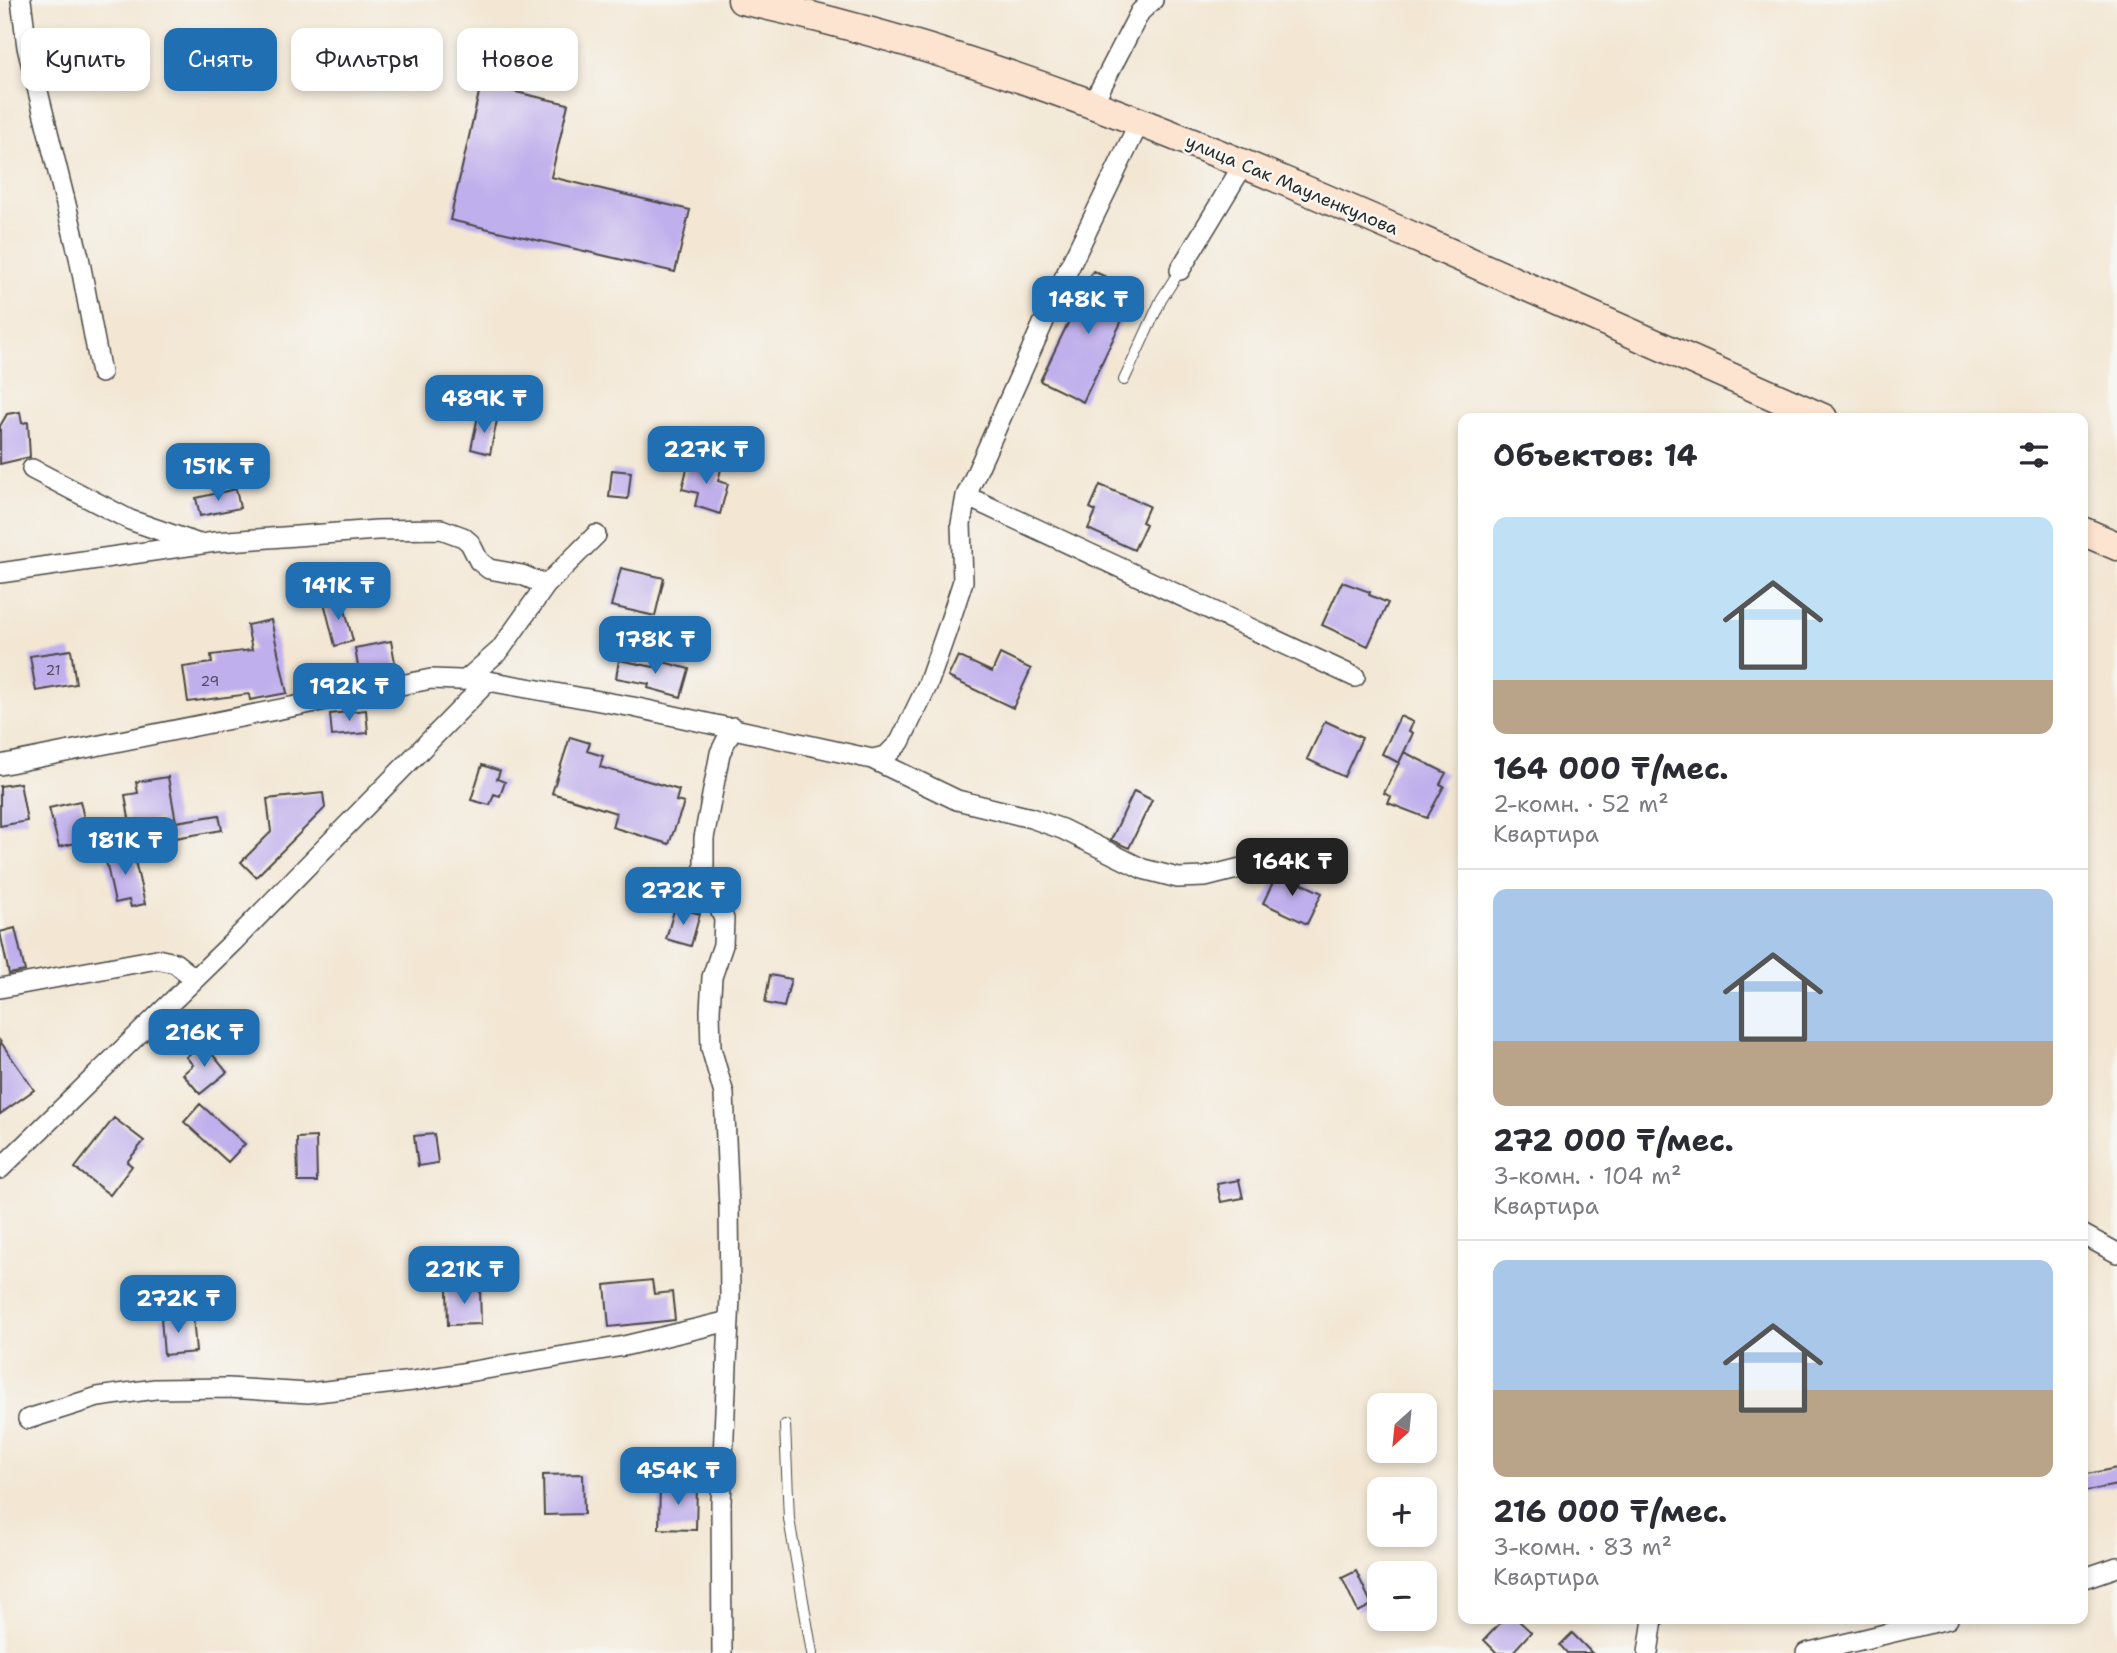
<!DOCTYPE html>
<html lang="ru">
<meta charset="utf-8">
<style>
body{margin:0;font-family:"Shantell Sans",sans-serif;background:#f2f2f3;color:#2b2b33;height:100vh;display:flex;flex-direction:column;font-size:26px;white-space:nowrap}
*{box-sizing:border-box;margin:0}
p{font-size:23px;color:#7c7c81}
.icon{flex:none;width:38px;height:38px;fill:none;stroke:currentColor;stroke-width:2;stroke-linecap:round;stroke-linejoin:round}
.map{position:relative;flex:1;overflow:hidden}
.sheet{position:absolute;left:1458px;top:413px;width:630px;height:1211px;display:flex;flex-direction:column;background:#fff;border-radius:14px;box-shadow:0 4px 10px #0003}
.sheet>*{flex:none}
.banner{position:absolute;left:21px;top:28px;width:665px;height:63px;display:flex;gap:14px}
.needle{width:46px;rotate:207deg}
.controls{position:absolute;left:1367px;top:1393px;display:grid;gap:14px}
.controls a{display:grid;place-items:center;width:70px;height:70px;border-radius:14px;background:#fff;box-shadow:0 4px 10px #0003;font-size:35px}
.price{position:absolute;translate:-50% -60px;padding:0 16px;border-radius:14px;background:#1f6fb2;color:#fff;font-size:23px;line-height:46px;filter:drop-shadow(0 2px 4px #0008)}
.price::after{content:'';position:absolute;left:50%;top:42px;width:21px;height:16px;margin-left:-10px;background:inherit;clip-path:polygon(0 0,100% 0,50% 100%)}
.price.selected{background:#222;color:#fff}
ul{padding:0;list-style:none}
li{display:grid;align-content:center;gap:14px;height:371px;padding:0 35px}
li+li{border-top:2px solid #e1e1e2}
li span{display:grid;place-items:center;height:217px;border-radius:14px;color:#555}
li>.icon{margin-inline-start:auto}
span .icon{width:126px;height:126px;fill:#fffc;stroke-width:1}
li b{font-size:30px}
h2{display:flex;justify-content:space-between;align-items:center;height:84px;padding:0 35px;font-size:30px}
.tag{padding:0 24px;border-radius:14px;background:#fff;box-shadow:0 4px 10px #0003;font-size:24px;line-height:63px}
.tag.selected{background:#1f6fb2;color:#fff}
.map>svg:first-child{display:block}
.building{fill:#bfafec}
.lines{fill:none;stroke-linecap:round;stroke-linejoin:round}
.service-casing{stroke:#494744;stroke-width:12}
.minor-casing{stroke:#494744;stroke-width:22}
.secondary-casing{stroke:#494744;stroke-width:31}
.service{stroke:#fff;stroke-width:10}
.minor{stroke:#fff;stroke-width:19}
.secondary{stroke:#fde4d0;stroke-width:28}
.labels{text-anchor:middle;stroke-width:5;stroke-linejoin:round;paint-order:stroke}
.number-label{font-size:14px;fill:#504c5b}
.street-label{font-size:18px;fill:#2b2b2b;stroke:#f6f6f2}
</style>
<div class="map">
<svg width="2117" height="1653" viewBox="0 0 2117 1653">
<rect width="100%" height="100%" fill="#f6f6f2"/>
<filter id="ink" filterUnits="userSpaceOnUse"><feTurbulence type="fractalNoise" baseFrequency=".0143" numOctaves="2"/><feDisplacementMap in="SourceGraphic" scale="14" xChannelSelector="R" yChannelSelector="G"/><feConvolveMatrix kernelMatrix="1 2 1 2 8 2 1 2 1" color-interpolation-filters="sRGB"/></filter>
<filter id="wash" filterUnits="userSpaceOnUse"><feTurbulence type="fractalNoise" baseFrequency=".00686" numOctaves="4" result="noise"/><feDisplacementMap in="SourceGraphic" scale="28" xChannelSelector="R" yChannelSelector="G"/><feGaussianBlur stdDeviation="1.57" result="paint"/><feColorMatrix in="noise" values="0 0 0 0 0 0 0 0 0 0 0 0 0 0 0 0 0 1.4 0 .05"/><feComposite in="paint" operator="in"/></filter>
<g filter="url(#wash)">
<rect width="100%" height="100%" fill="#f3e7d4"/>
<g id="blocks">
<!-- building -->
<path class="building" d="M 481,84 L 568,104 L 551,177 L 690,210 L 675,272 L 450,220 Z
M 1093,271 L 1136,291 L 1083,402 L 1040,381 Z
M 20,412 L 22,423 L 28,422 L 30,457 L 0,464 L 0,426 L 7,414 Z
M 478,416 L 497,420 L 490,454 L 471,449 Z
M 689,461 L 721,469 L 718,481 L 728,484 L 720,514 L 695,506 L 698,493 L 682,489 Z
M 612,470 L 631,472 L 628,499 L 609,497 Z
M 1100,485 L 1149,506 L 1142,522 L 1146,524 L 1134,550 L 1088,529 L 1096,511 L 1090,508 Z
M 236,489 L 240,508 L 200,516 L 196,498 Z
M 621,568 L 664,578 L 655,616 L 611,606 Z
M 1342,582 L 1370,592 L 1369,595 L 1388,603 L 1368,646 L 1322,625 Z
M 342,598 L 353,641 L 335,646 L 324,602 Z
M 271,620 L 287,693 L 250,700 L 249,694 L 188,702 L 183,667 L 212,663 L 211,655 L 252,650 L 247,625 Z
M 391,641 L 397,673 L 360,679 L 355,648 Z
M 71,650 L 76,684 L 36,691 L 30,656 Z
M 1000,654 L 1031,669 L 1013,708 L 948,677 L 958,656 L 992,672 Z
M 619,660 L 654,667 L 656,660 L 689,669 L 681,697 L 648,688 L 649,684 L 616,678 Z
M 366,710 L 368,733 L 332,736 L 330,714 Z
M 1400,716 L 1413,722 L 1409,731 L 1413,733 L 1399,763 L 1382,754 Z
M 1325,721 L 1362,738 L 1344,777 L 1307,759 Z
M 570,737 L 590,743 L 587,751 L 603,756 L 600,767 L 679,790 L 676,801 L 684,803 L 669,844 L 612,827 L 616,813 L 552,793 Z
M 1404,752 L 1446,773 L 1440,784 L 1444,786 L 1427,818 L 1388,803 L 1391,797 L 1384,793 Z
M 482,765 L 500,771 L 497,779 L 505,782 L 500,796 L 494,794 L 490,805 L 471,800 Z
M 168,777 L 176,822 L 219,815 L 222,830 L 164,840 L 160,819 L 130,824 L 125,795 L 138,793 L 136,782 Z
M 20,783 L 27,821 L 0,826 L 0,786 Z
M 1134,791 L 1152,800 L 1129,848 L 1111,840 Z
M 323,793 L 325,808 L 256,877 L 241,862 L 271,832 L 267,799 Z
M 80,801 L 86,827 L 76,829 L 79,842 L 59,847 L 49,808 Z
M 131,844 L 145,904 L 131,907 L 129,900 L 115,903 L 106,861 L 115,859 L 113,848 Z
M 1278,872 L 1322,893 L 1307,924 L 1263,903 Z
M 675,907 L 700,914 L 691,946 L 666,939 Z
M 15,928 L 25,971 L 9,974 L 0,932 Z
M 770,975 L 791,979 L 784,1007 L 765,1003 Z
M 0,1041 L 34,1090 L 0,1114 Z
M 203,1043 L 227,1072 L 200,1094 L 183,1074 L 193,1065 L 186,1057 Z
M 200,1104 L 245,1144 L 228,1162 L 184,1122 Z
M 114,1118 L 144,1141 L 127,1162 L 132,1166 L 110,1195 L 75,1168 Z
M 434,1134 L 438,1163 L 418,1166 L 414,1136 Z
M 316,1137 L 317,1182 L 298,1182 L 297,1138 Z
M 1239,1180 L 1243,1198 L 1221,1202 L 1217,1184 Z
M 652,1280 L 654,1294 L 672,1292 L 675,1320 L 609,1327 L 605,1285 Z
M 480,1288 L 481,1324 L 448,1325 L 447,1289 Z
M 193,1316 L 196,1352 L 164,1355 L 161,1318 Z
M 2117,1468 L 2117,1485 L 2082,1492 L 2082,1475 Z
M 583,1474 L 584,1514 L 544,1515 L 543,1475 Z
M 660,1483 L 697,1484 L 696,1530 L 659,1529 Z
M 1356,1571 L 1372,1605 L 1358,1612 L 1342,1578 Z
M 1504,1619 L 1517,1619 L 1531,1632 L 1512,1653 L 1497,1653 L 1484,1640 Z
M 1572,1633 L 1592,1653 L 1567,1653 L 1560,1645 Z"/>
</g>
</g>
<g filter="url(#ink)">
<use href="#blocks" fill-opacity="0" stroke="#494744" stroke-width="2"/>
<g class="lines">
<defs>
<path id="service" d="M 1124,380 L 1161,300 L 1180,270
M 785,1425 L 789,1519 L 812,1653"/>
<path id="minor" d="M 21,0 L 27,47 L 79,257 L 101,373
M 1093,103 L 1140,12 L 1153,0
M 1180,270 L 1245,162
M 32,469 L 130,520 L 196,543
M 966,496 L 1355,677
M 0,573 L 215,542 L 377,530 L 441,529 L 463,537 L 470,543 L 479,561 L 489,569 L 522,575 L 546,585
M 468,678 L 500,650 L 546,585 L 596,535
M 872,759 L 886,756 L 900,742 L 928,684 L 948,627 L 963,581 L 961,524 L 966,496 L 1054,299 L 1140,121
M 0,765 L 431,679 L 488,681 L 633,707 L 872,759 L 957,800 L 1031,818 L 1062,829 L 1143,869 L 1178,878 L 1205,877 L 1281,858
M 0,988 L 157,959 L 175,963 L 194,978
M 0,1169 L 233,942 L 488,681
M 2082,1234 L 2117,1253
M 28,1419 L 98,1397 L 155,1389 L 228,1388 L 308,1393 L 413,1381 L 624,1346 L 729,1321
M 2082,1579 L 2117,1567
M 722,1653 L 721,1503 L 730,1297 L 729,1207 L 724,1094 L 711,1048 L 710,1011 L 712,977 L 723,945 L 724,919 L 704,871 L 704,838 L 720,753 L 733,727
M 1648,1653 L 1653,1619
M 1806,1653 L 1948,1619"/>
<path id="secondary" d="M 742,0 C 982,51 1205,145 1428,243 C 1560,302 1692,360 1823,418
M 2082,531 L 2117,546"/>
</defs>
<!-- service casing -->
<use href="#service" class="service-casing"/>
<!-- minor casing -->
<use href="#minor" class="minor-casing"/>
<!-- secondary casing -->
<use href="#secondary" class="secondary-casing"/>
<!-- service -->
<use href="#service" class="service"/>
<!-- minor -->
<use href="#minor" class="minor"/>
<!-- secondary -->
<use href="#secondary" class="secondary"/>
</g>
</g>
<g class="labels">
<!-- number labels -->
<g class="number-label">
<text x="53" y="675">21</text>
<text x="210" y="686">29</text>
</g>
<!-- street labels -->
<g class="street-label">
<text transform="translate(1292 185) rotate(23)" y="6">улица Сак Мауленкулова</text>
</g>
</g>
</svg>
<div class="controls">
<a><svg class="needle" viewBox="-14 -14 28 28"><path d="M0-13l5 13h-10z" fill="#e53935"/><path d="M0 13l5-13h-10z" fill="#7c7c81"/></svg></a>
<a>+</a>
<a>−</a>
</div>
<b class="price" style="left:1088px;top:336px">148K ₸</b>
<b class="price" style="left:484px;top:435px">489K ₸</b>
<b class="price" style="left:706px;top:486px">227K ₸</b>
<b class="price" style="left:218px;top:503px">151K ₸</b>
<b class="price" style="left:338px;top:622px">141K ₸</b>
<b class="price" style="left:655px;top:676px">178K ₸</b>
<b class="price" style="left:349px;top:723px">192K ₸</b>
<b class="price" style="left:125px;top:877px">181K ₸</b>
<b class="price selected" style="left:1292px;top:898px">164K ₸</b>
<b class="price" style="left:683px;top:927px">272K ₸</b>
<b class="price" style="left:204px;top:1069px">216K ₸</b>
<b class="price" style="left:464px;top:1306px">221K ₸</b>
<b class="price" style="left:178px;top:1335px">272K ₸</b>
<b class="price" style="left:678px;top:1507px">454K ₸</b>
<div class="banner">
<a class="tag">Купить</a>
<a class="tag selected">Снять</a>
<a class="tag">Фильтры</a>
<a class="tag">Новое</a>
</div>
<section class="sheet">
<h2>Объектов: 14<svg class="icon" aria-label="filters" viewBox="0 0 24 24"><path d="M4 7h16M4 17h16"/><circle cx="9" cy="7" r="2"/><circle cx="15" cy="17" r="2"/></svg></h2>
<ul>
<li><span style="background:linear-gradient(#bfe0f5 75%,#b9a48a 0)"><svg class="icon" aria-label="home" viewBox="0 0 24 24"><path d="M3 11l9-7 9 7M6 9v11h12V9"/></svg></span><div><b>164 000 ₸/мес.</b><p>2-комн. · 52 m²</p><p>Квартира</p></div></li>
<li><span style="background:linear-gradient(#a9c7e8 70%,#b9a48a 0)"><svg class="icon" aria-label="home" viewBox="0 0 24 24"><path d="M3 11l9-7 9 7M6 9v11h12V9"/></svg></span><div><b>272 000 ₸/мес.</b><p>3-комн. · 104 m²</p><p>Квартира</p></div></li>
<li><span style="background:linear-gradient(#a9c7e8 60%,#b9a48a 0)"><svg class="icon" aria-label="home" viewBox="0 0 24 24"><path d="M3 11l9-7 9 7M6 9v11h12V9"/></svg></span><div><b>216 000 ₸/мес.</b><p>3-комн. · 83 m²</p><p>Квартира</p></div></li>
</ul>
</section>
</div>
